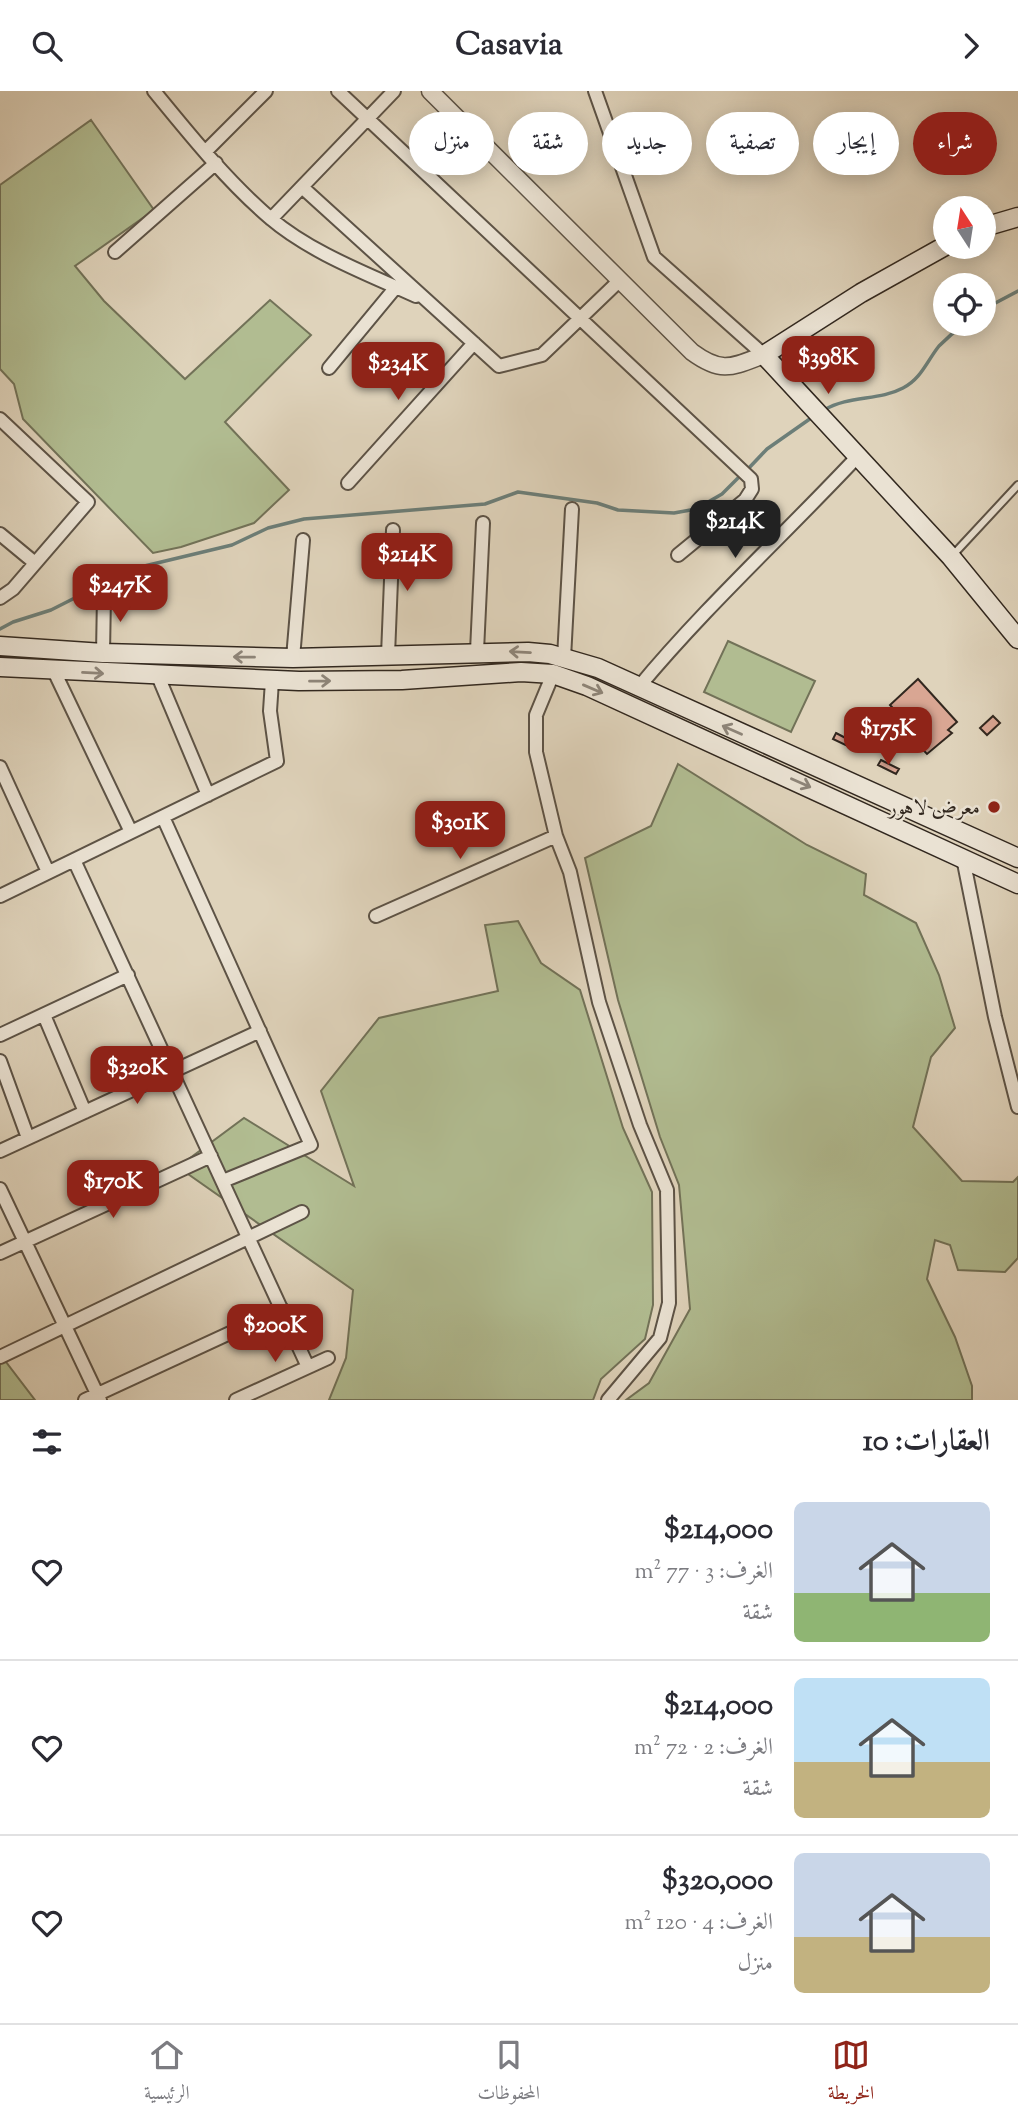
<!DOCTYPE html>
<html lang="ar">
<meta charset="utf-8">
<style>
body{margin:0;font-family:"Sorts Mill Goudy",Amiri,serif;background:#f7f7f7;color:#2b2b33;direction:rtl;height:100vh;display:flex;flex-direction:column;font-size:26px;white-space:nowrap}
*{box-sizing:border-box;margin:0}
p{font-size:23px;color:#7c7c81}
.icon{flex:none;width:38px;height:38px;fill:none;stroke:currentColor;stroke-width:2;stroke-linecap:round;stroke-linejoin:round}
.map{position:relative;height:1309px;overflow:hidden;direction:ltr}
.details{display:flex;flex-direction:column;background:#fff;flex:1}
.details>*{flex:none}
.banner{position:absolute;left:21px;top:21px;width:976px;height:63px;direction:rtl;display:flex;gap:14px}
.needle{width:46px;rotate:348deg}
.fabs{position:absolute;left:933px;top:105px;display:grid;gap:14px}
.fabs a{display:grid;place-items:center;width:63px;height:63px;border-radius:50%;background:#fff;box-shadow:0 4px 18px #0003;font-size:35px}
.price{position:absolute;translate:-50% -60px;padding:0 16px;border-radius:14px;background:#8f2418;color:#fff;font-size:23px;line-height:46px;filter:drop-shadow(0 2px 4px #0008)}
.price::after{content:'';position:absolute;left:50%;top:42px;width:21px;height:16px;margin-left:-10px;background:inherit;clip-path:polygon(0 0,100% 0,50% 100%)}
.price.current{background:#222;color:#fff}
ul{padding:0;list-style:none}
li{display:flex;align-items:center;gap:21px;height:175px;padding:0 28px}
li+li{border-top:2px solid #e1e1e2}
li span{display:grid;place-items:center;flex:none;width:196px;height:140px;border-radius:10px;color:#555}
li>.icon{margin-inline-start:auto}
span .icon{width:84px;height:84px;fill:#fffc;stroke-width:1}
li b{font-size:30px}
h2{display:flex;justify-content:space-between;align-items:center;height:84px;padding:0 28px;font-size:30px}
.chip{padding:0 24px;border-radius:32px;background:#fff;box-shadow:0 4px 18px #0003;font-size:24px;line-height:63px}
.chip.current{background:#8f2418;color:#fff}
header{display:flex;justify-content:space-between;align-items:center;height:91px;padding:0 28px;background:#fff;font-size:32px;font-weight:700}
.dock{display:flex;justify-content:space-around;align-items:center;height:98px;border-top:2px solid #e1e1e2;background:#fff;font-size:19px;color:#7c7c81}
.dock a{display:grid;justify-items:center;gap:4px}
.dock .current{color:#8f2418}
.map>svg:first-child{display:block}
.green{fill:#b1bc91;stroke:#727258;stroke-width:2}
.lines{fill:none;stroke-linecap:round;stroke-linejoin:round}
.stream{stroke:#6c7e78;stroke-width:3.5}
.building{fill:#d9a693;stroke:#32281f;stroke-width:2}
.service-casing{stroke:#5d5346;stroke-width:10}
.minor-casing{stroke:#5d5346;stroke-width:16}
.tertiary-casing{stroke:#5d5346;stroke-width:19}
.secondary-casing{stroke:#32281f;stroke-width:21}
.service{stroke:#eae2d3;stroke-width:6}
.minor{stroke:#eae2d3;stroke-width:12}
.tertiary{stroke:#eae2d3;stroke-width:16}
.secondary{stroke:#eae2d3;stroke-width:18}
.oneway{stroke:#8e8579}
.poi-dot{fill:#8f2418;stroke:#eae2d3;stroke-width:2.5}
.labels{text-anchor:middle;stroke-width:5;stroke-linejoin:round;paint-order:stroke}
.poi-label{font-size:21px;fill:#32281f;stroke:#eae2d3;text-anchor:end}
</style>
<header><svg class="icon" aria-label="forward" viewBox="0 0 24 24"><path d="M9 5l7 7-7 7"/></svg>Casavia<svg class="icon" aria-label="search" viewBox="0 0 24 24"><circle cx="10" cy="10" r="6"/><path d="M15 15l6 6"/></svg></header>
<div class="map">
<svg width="1018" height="1309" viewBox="0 0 1018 1309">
<rect width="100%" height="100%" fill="#dfd3bb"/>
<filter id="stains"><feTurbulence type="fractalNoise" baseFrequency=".00286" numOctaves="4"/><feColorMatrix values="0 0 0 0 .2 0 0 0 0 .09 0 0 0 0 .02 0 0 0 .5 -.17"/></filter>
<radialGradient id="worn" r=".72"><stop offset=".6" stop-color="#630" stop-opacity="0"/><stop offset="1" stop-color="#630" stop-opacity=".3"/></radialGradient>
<!-- green -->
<path class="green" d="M 91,29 L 154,119 L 75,175 L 104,210 L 185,288 L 270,209 L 311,244 L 225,331 L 289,399 L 254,432 L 181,456 L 153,462 L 23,328 L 14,293 L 0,278 L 0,94 Z
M 728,550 L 815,590 L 791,641 L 704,601 Z
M 678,673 L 807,754 L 866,783 L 864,804 L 916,832 L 939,884 L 955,937 L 931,966 L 913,1036 L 962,1090 L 1013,1091 L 1018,1086 L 1018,1167 L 1005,1181 L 958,1179 L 950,1154 L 935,1149 L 927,1188 L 955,1246 L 972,1295 L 972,1309 L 626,1309 L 649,1292 L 690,1218 L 679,1094 L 660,1046 L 618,909 L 585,767 L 651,735 Z
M 518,830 L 541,872 L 580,899 L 623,1037 L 652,1101 L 653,1214 L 645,1248 L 601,1288 L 593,1309 L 329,1309 L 346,1267 L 353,1199 L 178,1076 L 244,1027 L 354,1095 L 321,1000 L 379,927 L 498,900 L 485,834 Z
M 0,1263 L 35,1309 L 0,1309 Z"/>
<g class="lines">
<!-- stream -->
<path class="stream" d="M 984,218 L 1018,200
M 824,319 C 849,304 879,310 903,297 C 921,288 927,270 939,255 C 947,247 955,240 964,233
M 747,379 L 767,358 L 814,325
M 0,538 L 13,531 L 51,519 L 132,478 L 232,454 L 268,437 L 304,428 L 485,413 L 518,401 L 597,412 L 618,419 L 674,422 L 696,418 L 722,403 L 741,384"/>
</g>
<!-- building -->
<path class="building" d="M 918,588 L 957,631 L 948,639 L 952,642 L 927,663 L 901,636 L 900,625 L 890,614 Z
M 993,625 L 1000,632 L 987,644 L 980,637 Z
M 836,642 L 859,654 L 856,659 L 833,648 Z
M 881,669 L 899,678 L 896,683 L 878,674 Z"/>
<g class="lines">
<defs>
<path id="service" d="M 952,465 L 1018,394"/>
<path id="minor" d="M 154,0 C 190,44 227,90 270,127 C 311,162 368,183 416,205
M 338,0 L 751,388 L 752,398 L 745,409 L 678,464
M 595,0 L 654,166 L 764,264
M 205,61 L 266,0
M 302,96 L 499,275 L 542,264 L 619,190
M 271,128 L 394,0
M 115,161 L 216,72
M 329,277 L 396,196
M 0,328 L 88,411 L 13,498 L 0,507
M 348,392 L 474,252
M 0,443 L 35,472
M 477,560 L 483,432
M 103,562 L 104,504
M 388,564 L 393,439
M 293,567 L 303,449
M 564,567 L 572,418
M 54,580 L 131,741
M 553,583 L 536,624 L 536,661 L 556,745 L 570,781 L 599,911 L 640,1034 L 667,1099 L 669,1212 L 660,1247 L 608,1309
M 158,585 L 208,704
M 638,597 C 706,515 785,443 858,365
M 0,676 L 48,781
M 163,726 L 311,1054 L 223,1090
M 963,767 L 995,926 L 1018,1016
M 74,769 L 308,1276
M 0,805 L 277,670 L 270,620 L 272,590
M 376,825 L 556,745
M 44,924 L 85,1021
M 0,944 L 128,884
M 0,970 L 28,1047
M 0,1060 L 260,940
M 0,1098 L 100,1309
M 0,1162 L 211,1065
M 0,1266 L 302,1121
M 85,1309 L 282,1218
M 236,1309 L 328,1267"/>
<path id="tertiary" d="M 430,0 L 692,261 C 722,283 732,276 764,264"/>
<path id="secondary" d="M 984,136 L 1018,126
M 945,155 L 861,202 L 764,264 L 951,466 L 1018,548
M 0,555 L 103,562 L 293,567 L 528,561 L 550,563 L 598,577 L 1018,767
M 0,576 L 299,590 L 402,589 L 521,581 L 553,583 L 587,595 L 1018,793"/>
</defs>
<!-- service casing -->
<use href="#service" class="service-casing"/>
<!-- minor casing -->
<use href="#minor" class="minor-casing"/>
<!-- tertiary casing -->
<use href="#tertiary" class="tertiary-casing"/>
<!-- secondary casing -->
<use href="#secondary" class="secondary-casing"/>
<!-- service -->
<use href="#service" class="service"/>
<!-- minor -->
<use href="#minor" class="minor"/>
<!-- tertiary -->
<use href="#tertiary" class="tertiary"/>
<!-- secondary -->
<use href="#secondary" class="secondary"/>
</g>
<!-- one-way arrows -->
<defs><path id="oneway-shaft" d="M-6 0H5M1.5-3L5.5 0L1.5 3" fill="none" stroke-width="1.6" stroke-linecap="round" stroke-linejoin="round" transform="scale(1.75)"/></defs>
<g class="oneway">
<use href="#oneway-shaft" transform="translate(520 561) rotate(-177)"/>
<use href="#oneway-shaft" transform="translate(244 566) rotate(-179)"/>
<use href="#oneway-shaft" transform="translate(93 582) rotate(3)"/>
<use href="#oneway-shaft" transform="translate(320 590) rotate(-1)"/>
<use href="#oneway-shaft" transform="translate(593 598) rotate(23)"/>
<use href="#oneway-shaft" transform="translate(732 639) rotate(-156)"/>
<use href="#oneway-shaft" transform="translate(801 692) rotate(24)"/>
</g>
<!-- markers -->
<circle class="poi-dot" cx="994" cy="716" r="7"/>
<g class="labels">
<!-- poi labels -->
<g class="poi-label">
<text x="980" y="723">معرض لاهور</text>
</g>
</g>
<rect width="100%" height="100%" filter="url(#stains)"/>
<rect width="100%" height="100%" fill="url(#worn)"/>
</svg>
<div class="fabs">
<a><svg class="needle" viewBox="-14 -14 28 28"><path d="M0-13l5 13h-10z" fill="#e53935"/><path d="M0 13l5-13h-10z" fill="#7c7c81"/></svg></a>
<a><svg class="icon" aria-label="locate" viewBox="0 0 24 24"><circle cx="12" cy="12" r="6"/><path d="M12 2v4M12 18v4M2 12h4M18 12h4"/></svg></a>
</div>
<b class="price" style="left:828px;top:305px">$398K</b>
<b class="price" style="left:398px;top:311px">$234K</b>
<b class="price current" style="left:735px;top:469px">$214K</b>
<b class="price" style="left:407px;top:502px">$214K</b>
<b class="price" style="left:120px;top:533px">$247K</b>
<b class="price" style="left:888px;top:676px">$175K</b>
<b class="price" style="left:460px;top:770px">$301K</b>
<b class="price" style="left:137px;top:1015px">$320K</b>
<b class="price" style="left:113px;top:1129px">$170K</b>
<b class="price" style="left:275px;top:1273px">$200K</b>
<div class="banner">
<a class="chip current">شراء</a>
<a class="chip">إيجار</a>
<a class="chip">تصفية</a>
<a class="chip">جديد</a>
<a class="chip">شقة</a>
<a class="chip">منزل</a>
</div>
</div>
<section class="details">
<h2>العقارات: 10<svg class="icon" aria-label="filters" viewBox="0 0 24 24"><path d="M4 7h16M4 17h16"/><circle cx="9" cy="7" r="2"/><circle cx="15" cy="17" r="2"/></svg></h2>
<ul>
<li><span style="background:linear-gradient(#c9d6e8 65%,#8fb573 0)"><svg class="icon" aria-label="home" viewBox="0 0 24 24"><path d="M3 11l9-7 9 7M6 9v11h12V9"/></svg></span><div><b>$214,000</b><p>الغرف: 3 · 77 m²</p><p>شقة</p></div><svg class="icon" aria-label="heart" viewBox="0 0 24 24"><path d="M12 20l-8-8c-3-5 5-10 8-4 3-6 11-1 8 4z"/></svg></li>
<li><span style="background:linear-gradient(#bfe0f5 60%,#c2b280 0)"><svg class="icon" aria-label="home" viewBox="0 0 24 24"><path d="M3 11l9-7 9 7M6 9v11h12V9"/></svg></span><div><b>$214,000</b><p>الغرف: 2 · 72 m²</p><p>شقة</p></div><svg class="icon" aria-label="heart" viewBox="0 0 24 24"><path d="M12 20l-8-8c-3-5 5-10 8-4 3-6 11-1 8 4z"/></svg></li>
<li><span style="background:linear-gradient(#c9d6e8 60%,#c2b280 0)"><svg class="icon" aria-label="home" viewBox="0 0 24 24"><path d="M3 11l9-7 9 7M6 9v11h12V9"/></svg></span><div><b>$320,000</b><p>الغرف: 4 · 120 m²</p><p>منزل</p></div><svg class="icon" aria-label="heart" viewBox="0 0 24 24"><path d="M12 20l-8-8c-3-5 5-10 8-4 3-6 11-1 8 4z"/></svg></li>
</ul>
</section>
<nav class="dock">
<a class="current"><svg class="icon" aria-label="map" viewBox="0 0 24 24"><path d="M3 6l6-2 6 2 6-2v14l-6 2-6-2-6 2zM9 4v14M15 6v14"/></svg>الخريطة</a>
<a><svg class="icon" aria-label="saved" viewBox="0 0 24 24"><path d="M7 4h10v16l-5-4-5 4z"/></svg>المحفوظات</a>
<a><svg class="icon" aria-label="home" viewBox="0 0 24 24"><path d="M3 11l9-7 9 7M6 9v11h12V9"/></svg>الرئيسية</a>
</nav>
